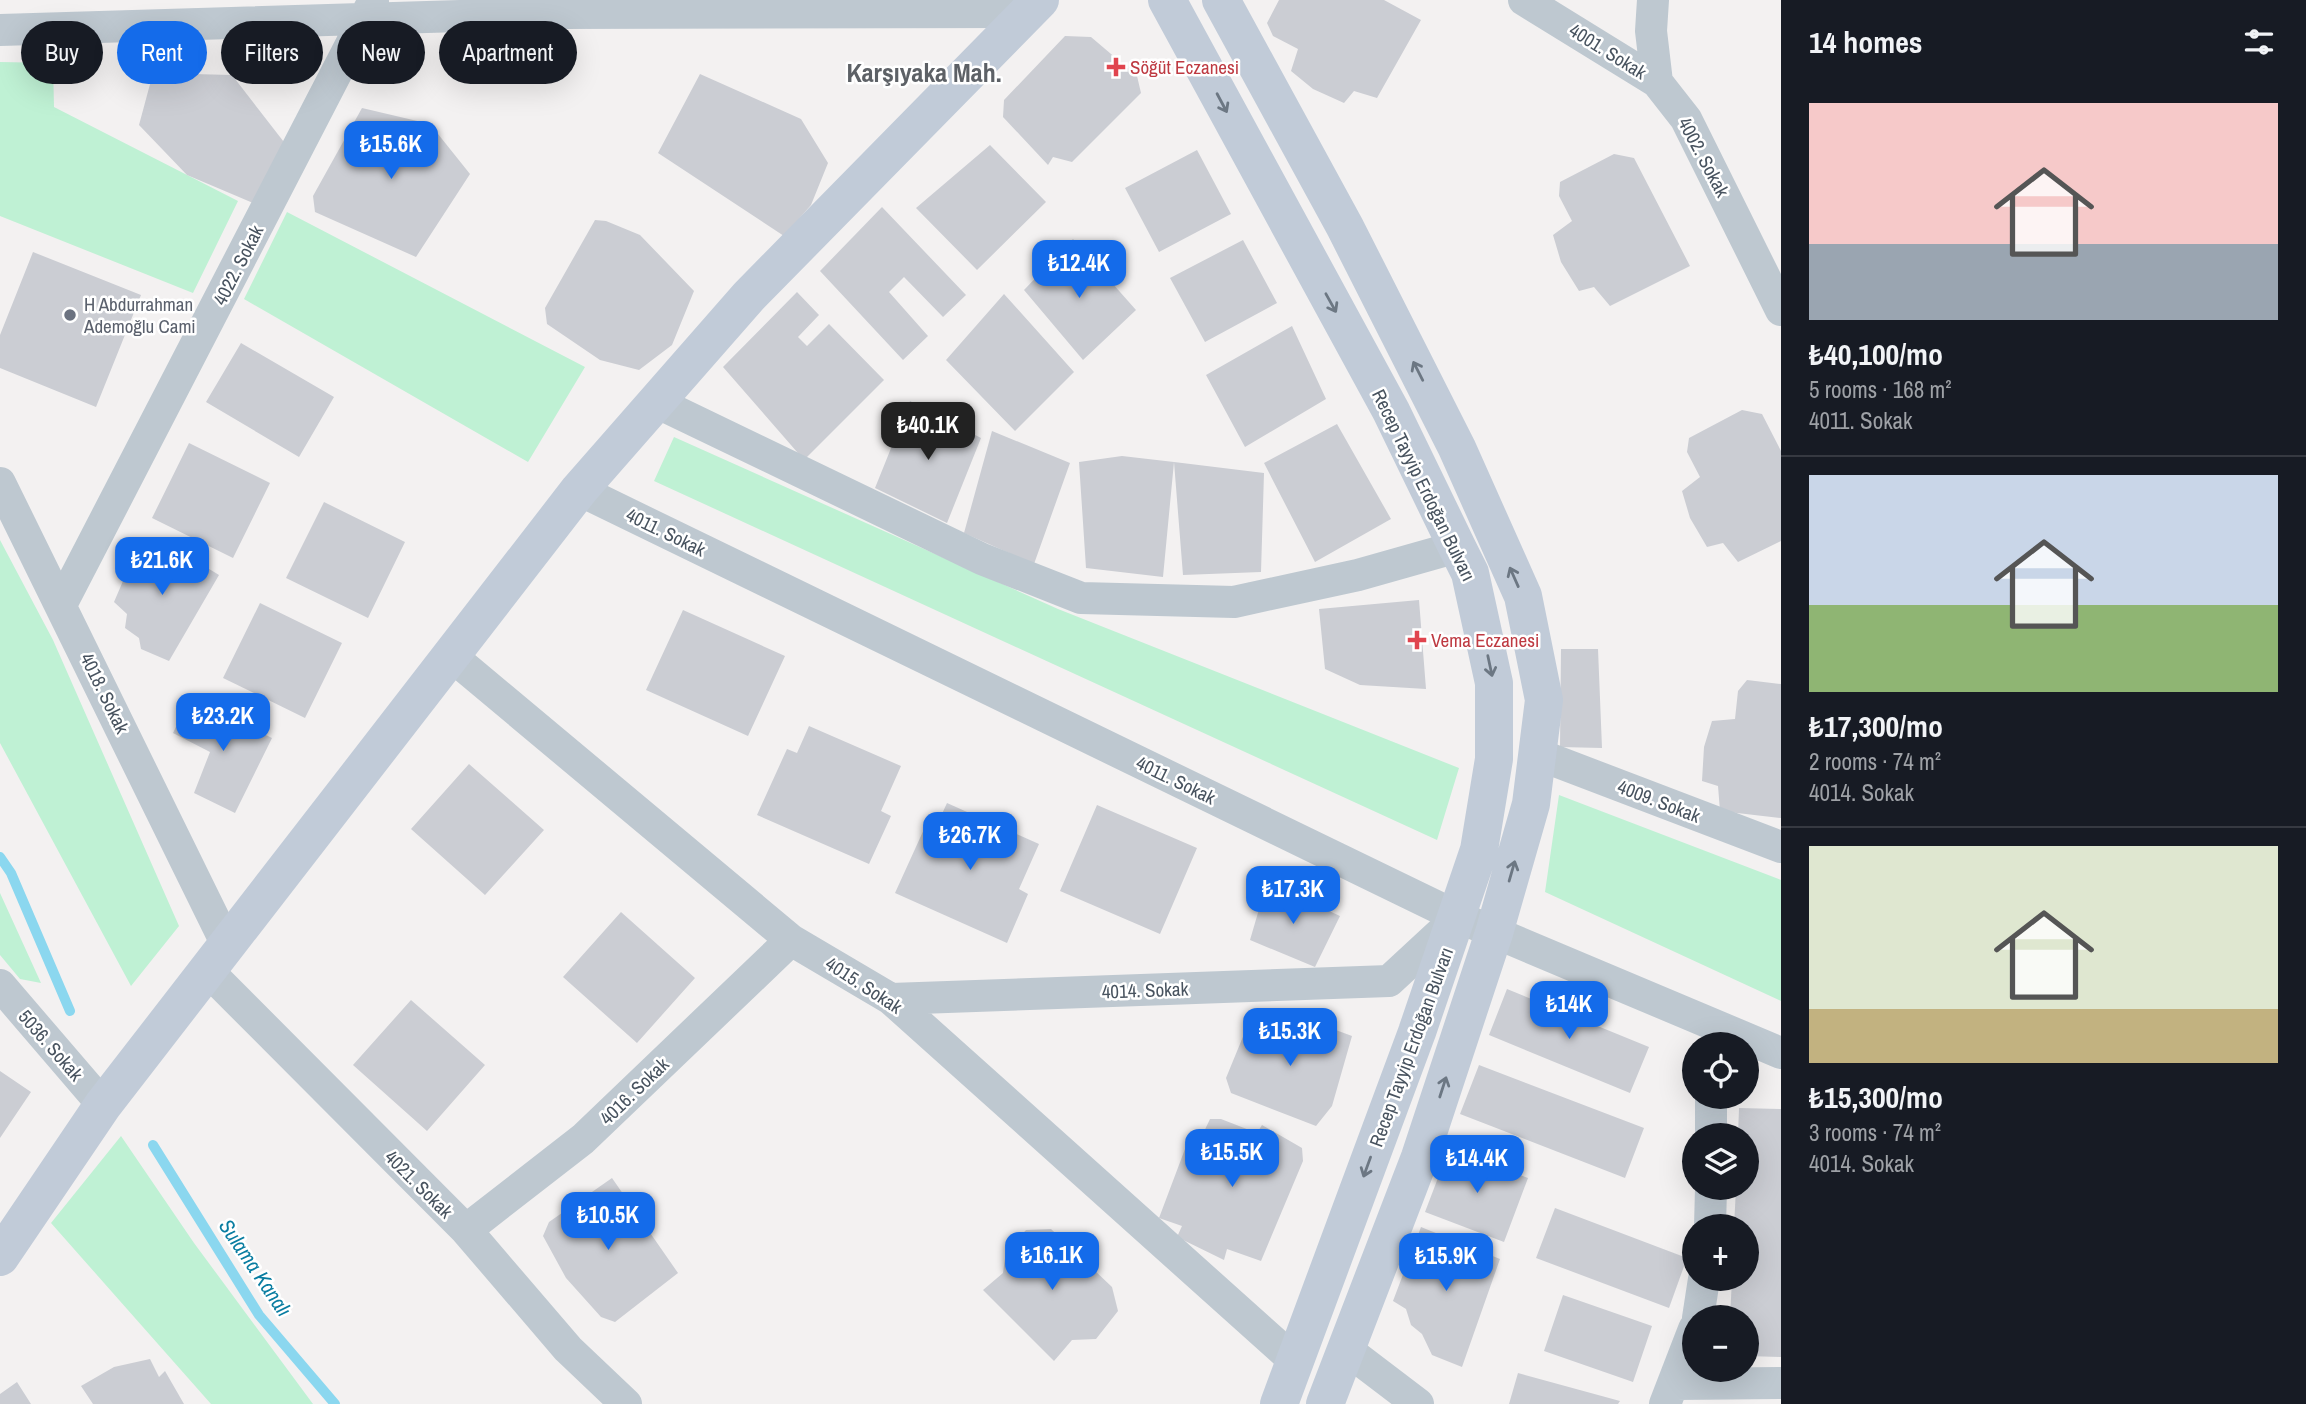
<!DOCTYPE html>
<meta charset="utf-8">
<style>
body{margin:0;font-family:"Archivo Narrow",sans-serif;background:#20242c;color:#f1f3f6;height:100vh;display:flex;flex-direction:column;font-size:26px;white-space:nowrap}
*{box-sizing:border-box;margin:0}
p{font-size:23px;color:#9ea1a6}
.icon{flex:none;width:38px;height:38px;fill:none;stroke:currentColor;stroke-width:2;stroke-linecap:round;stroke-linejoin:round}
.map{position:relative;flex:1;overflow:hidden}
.sheet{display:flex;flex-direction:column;background:#171b24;width:525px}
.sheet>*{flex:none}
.guide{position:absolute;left:21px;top:21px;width:665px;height:63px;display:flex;gap:14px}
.fabs{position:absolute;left:1682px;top:1032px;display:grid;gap:14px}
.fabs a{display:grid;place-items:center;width:77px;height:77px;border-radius:50%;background:#171b24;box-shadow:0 7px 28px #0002;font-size:35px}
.price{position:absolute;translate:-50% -60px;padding:0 16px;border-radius:14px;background:#146bea;color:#fff;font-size:23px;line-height:46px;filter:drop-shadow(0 2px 4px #0008)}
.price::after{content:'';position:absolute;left:50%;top:42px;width:21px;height:16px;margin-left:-10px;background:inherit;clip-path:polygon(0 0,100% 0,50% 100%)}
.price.current{background:#222;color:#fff}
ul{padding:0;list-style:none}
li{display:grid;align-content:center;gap:14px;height:371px;padding:0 28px}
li+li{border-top:2px solid #363941}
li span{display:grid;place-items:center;height:217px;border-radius:0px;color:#555}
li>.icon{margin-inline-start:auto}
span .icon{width:126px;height:126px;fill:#fffc;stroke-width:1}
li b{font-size:30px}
h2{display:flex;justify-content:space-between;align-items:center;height:84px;padding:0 28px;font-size:30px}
.chip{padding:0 24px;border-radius:32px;background:#171b24;box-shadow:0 7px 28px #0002;font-size:24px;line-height:63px}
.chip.current{background:#146bea;color:#fff}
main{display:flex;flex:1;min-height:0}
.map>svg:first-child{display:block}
.green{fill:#bff1d4}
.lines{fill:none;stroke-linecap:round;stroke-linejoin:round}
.stream{stroke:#8bd7ef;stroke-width:10}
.building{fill:#cbcdd3}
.street{stroke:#bec8d0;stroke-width:32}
.secondary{stroke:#c1cbd8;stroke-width:38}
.oneway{stroke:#6c7783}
.health-dot{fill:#e0444e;stroke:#fff;stroke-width:2.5}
.worship-dot{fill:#6b7280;stroke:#fff;stroke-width:2.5}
.labels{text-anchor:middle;stroke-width:5;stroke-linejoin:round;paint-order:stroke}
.street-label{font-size:19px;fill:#48535f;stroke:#fff}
.health-label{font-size:19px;fill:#be3a42;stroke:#fff;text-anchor:start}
.worship-label{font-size:19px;fill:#5b616d;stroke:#fff;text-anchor:start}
.water-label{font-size:21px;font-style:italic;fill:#097da1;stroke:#fff}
.district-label{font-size:26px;font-weight:bold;fill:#5d6166;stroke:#fff}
</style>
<main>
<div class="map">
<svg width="1781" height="1404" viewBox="0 0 1781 1404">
<rect width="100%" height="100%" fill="#f3f1f1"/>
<!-- green -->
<path class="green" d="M 0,62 L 53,63 L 54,107 L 238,201 L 193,293 L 0,216 Z
M 287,212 L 585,367 L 528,462 L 244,299 Z
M 674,437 L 1058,609 L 1459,768 L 1437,840 L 654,481 Z
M 0,540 L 53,640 L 179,926 L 131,986 L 0,743 Z
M 1559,795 L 1781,880 L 1781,1001 L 1545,892 Z
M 0,893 L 41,983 L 20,979 L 0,955 Z
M 121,1136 L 194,1243 L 313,1404 L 211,1404 L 51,1223 Z"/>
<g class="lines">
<!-- stream -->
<path class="stream" d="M 0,857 L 11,873 L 70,1011
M 153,1145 L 259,1315 L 335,1404"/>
</g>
<!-- building -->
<path class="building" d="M 1279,0 L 1384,0 L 1421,20 L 1377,98 L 1354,91 L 1344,103 L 1313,89 L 1291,71 L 1298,49 L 1273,36 L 1267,23 Z
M 1065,36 L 1091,37 L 1137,76 L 1141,93 L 1072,162 L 1053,157 L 1048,165 L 1003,117 L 1004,100 Z
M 153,73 L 232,75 L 287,146 L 258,205 L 187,175 L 139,125 Z
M 700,74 L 801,119 L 828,163 L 811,205 L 784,236 L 658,153 Z
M 362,108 L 430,124 L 470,174 L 416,257 L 315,212 L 313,196 Z
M 990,145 L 1046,202 L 977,270 L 916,208 Z
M 1197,150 L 1231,214 L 1159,252 L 1125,188 Z
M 1614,154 L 1634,158 L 1690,266 L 1610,306 L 1594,287 L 1579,291 L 1561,262 L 1553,235 L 1572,221 L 1559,196 L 1560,182 Z
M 882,207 L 966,295 L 943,317 L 904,277 L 889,292 L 928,336 L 903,360 L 820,271 Z
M 595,220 L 606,221 L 640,235 L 694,291 L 672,345 L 639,370 L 600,360 L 547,324 L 545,308 Z
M 1073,239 L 1136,310 L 1083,360 L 1024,290 Z
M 1243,240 L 1277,303 L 1205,342 L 1170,278 Z
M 33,252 L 141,295 L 96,407 L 0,368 L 0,335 Z
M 797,292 L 819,315 L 798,337 L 807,346 L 829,324 L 884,380 L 804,460 L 723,367 Z
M 1004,294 L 1074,372 L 1015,431 L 946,360 Z
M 1292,326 L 1326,399 L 1245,447 L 1206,375 Z
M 241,343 L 334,397 L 299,457 L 206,402 Z
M 910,401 L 981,438 L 947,523 L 875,488 Z
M 1742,410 L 1762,414 L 1781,451 L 1781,541 L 1738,562 L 1723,543 L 1707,547 L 1690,518 L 1682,491 L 1700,477 L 1687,452 L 1689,438 Z
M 1337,424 L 1391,519 L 1315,562 L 1264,463 Z
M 992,431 L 1070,463 L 1034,564 L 964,533 Z
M 189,443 L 270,483 L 233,558 L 152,518 Z
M 1122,456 L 1174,462 L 1264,473 L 1261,572 L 1183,575 L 1174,462 L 1163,577 L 1086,568 L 1079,462 Z
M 324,502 L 405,542 L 368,618 L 286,578 Z
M 143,538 L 174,558 L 178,550 L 219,575 L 169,661 L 141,649 L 139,638 L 125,628 L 127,614 L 114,602 L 126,574 L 126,561 Z
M 1419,600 L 1426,689 L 1360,685 L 1325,669 L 1319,609 Z
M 260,603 L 342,643 L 305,718 L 223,678 Z
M 683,610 L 785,656 L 748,736 L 646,690 Z
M 1561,649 L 1598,649 L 1602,748 L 1560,747 Z
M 1747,680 L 1781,684 L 1781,818 L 1720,811 L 1718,786 L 1702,781 L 1704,747 L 1712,721 L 1735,719 L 1738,691 Z
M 190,698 L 272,738 L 235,813 L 194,793 L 210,752 L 173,733 Z
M 809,726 L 901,766 L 881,811 L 891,816 L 869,864 L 757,815 L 787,749 L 797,753 Z
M 469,764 L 544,830 L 485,895 L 411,829 Z
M 947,803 L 1039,844 L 1019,889 L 1028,894 L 1007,943 L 895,893 L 925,827 L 934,831 Z
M 1097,805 L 1197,848 L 1160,934 L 1060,891 Z
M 1267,882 L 1340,916 L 1315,967 L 1250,940 Z
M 621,912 L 695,978 L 637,1043 L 563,977 Z
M 1507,989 L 1649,1047 L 1630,1093 L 1489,1035 Z
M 411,1000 L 485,1065 L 427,1131 L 353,1065 Z
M 1306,1019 L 1352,1036 L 1332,1106 L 1316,1126 L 1231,1093 L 1226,1078 L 1249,1022 L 1268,1029 L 1272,1020 L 1299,1030 Z
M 1479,1065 L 1644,1128 L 1625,1178 L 1460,1114 Z
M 0,1071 L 31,1092 L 0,1138 Z
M 1739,1108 L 1781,1109 L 1781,1357 L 1746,1356 L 1746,1318 L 1730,1318 L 1732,1279 L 1746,1279 L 1746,1227 L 1734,1227 L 1736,1188 L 1746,1188 L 1746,1136 L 1738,1136 Z
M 1210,1119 L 1221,1119 L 1257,1133 L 1262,1125 L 1302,1148 L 1303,1161 L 1261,1261 L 1227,1249 L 1224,1260 L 1177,1237 L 1182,1226 L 1159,1218 L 1188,1141 L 1199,1142 Z
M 1449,1149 L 1528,1178 L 1504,1242 L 1425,1212 Z
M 612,1178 L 678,1273 L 615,1322 L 601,1317 L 566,1278 L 543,1236 L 549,1222 Z
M 1555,1208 L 1687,1258 L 1669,1308 L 1536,1258 Z
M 1421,1227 L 1500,1259 L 1462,1367 L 1432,1355 L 1422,1334 L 1411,1325 L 1406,1309 L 1393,1301 Z
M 1051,1229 L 1112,1287 L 1118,1311 L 1096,1339 L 1072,1340 L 1054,1361 L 983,1290 L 1003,1273 L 1006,1251 L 1026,1230 Z
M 1563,1295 L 1652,1326 L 1633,1382 L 1544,1351 Z
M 150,1359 L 159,1377 L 165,1371 L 184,1404 L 93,1404 L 81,1386 L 114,1367 Z
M 1518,1373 L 1620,1401 L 1618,1404 L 1509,1404 Z
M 17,1382 L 31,1404 L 0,1404 L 0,1394 Z"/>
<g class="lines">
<!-- street -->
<path class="street" d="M 1524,0 L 1657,82
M 1653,0 L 1651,31 L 1657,82 L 1686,119 L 1781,310
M 0,30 L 558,13 L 1028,12
M 656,402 L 982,559 L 1081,598 L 1234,602 L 1358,575 L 1457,547
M 0,483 L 226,943
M 579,490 L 1458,917 L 1781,1053
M 62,603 L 373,2
M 449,654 L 791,940 L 891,999 L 1296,1362
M 1537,754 L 1781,847
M 206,969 L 466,1230 L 568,1349 L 626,1404
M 0,985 L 103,1105
M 891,999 L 1389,981 L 1456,919
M 1711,1136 L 1711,1097
M 1710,1227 L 1711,1188
M 466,1230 L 583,1139 L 791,940
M 1698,1318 L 1704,1279
M 1347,1350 L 1418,1404
M 1675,1384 L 1781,1383
M 1665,1404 L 1694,1329"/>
<!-- secondary -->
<path class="secondary" d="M 1167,0 L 1391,411 L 1457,547 L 1470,573 L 1494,683 L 1494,759 L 1479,850 L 1417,1032 L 1279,1404
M 1221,0 L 1345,227 L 1457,448 L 1523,596 L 1544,700 L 1531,804 L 1494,933 L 1420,1157 L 1325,1404
M 0,1257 L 103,1105 L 579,490 L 749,296 L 1040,0"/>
</g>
<!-- one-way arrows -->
<defs><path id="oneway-shaft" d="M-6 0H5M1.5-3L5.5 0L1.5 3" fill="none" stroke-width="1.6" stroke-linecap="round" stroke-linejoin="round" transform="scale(1.75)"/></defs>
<g class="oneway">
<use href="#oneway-shaft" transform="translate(1222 103) rotate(62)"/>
<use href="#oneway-shaft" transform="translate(1331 303) rotate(61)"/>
<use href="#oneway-shaft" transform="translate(1418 371) rotate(-117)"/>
<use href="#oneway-shaft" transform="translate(1514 577) rotate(-114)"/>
<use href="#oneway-shaft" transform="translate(1490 666) rotate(78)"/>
<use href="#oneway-shaft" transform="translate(1512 871) rotate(-74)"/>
<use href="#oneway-shaft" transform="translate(1443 1087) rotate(-72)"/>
<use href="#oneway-shaft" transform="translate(1367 1167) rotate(110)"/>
</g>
<!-- markers -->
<g class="health-dot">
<path d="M1112.5 56.5h7v7h7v7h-7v7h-7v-7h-7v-7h7z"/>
<path d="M1413.5 629.5h7v7h7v7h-7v7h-7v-7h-7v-7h7z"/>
</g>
<circle class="worship-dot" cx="70" cy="315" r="7"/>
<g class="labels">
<!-- street labels -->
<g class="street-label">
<text transform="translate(1608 51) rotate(32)" y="7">4001. Sokak</text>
<text transform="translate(1704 157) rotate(62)" y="7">4002. Sokak</text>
<text transform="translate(238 265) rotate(-63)" y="7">4022. Sokak</text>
<text transform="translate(1424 485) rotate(64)" y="7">Recep Tayyip Erdoğan Bulvarı</text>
<text transform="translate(666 532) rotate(26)" y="7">4011. Sokak</text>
<text transform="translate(105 693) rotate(64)" y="7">4018. Sokak</text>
<text transform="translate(1176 780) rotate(26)" y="7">4011. Sokak</text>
<text transform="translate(1659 801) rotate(21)" y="7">4009. Sokak</text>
<text transform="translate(864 985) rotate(33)" y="7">4015. Sokak</text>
<text transform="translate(1145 990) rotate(-2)" y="7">4014. Sokak</text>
<text transform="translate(51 1045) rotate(49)" y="7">5036. Sokak</text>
<text transform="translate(1411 1047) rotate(-70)" y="7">Recep Tayyip Erdoğan Bulvarı</text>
<text transform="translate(634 1091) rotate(-44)" y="7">4016. Sokak</text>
<text transform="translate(419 1184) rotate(45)" y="7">4021. Sokak</text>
</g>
<!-- health labels -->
<g class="health-label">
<text x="1130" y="74">Söğüt Eczanesi</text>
<text x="1431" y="647">Vema Eczanesi</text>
</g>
<!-- worship labels -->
<g class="worship-label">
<text x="84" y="311">H Abdurrahman<tspan x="84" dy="22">Ademoğlu Cami</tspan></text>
</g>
<!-- water labels -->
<g class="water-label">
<text transform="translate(255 1268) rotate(56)" y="7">Sulama Kanalı</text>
</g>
<!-- district labels -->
<g class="district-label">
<text x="924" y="82">Karşıyaka Mah.</text>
</g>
</g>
</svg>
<div class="fabs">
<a><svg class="icon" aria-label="locate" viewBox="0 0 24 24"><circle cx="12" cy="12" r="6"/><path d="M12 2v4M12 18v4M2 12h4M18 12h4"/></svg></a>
<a><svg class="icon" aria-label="layers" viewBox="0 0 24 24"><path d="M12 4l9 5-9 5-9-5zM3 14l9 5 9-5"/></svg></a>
<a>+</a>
<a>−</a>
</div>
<b class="price" style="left:391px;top:181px">₺15.6K</b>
<b class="price" style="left:1079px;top:300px">₺12.4K</b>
<b class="price current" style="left:928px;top:462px">₺40.1K</b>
<b class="price" style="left:162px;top:597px">₺21.6K</b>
<b class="price" style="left:223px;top:753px">₺23.2K</b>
<b class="price" style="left:970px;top:872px">₺26.7K</b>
<b class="price" style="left:1293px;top:926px">₺17.3K</b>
<b class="price" style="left:1569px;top:1041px">₺14K</b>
<b class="price" style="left:1290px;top:1068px">₺15.3K</b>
<b class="price" style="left:1232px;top:1189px">₺15.5K</b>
<b class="price" style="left:1477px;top:1195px">₺14.4K</b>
<b class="price" style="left:608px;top:1252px">₺10.5K</b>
<b class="price" style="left:1052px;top:1292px">₺16.1K</b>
<b class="price" style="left:1446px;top:1293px">₺15.9K</b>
<div class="guide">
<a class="chip">Buy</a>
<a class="chip current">Rent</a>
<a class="chip">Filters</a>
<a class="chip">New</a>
<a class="chip">Apartment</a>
</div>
</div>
<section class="sheet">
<h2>14 homes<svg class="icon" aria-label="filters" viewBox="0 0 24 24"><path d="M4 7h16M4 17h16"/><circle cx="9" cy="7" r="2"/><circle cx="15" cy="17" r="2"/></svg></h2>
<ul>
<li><span style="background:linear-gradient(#f6c9c9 65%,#9aa5b1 0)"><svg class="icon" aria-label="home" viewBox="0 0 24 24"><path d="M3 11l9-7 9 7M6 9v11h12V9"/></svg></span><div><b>₺40,100/mo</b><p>5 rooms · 168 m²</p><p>4011. Sokak</p></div></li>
<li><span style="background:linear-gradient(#c9d6e8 60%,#8fb573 0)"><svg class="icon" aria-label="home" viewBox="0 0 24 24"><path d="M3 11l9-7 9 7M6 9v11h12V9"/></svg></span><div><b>₺17,300/mo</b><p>2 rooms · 74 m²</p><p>4014. Sokak</p></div></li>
<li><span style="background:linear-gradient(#dfe7d0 75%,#c2b280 0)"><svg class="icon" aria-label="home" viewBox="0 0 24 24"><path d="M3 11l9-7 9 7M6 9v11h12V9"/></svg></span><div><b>₺15,300/mo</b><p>3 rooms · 74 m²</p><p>4014. Sokak</p></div></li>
</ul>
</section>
</main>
